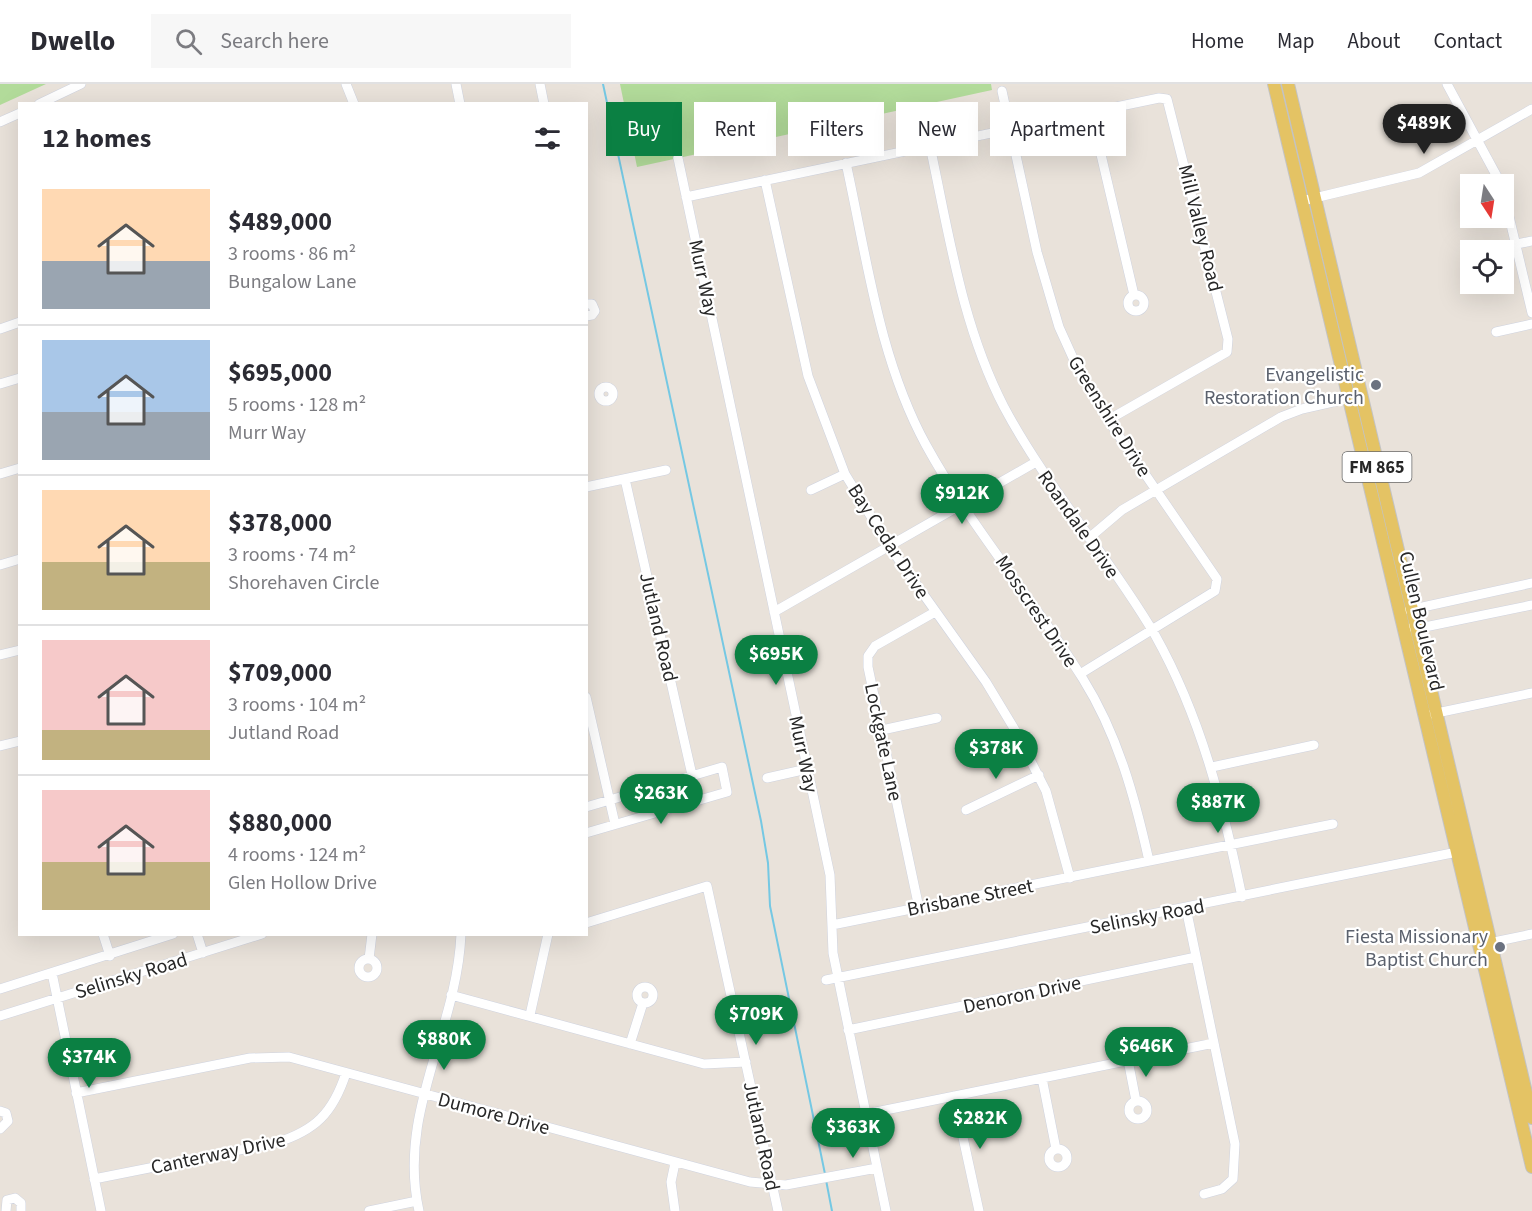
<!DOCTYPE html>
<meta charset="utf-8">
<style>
body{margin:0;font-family:"Source Sans 3",sans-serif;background:#f7f7f7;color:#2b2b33;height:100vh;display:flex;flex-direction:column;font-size:22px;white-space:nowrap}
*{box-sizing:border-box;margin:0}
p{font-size:20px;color:#7c7c81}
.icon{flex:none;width:33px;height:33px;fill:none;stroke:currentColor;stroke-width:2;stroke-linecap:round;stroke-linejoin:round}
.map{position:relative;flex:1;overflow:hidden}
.sheet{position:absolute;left:18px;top:18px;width:570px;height:834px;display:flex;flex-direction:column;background:#fff;border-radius:0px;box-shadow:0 6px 24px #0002}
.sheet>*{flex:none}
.guide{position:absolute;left:606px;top:18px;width:570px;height:54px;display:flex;gap:12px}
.needle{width:39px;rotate:168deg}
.fabs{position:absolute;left:1460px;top:90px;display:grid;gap:12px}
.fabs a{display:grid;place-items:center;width:54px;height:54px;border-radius:0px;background:#fff;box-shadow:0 6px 24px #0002;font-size:30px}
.price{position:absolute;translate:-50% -51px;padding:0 14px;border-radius:21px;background:#0b8043;color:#fff;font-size:20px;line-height:39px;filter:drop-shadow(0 2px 3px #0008)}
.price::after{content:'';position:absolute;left:50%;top:36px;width:18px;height:14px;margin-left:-9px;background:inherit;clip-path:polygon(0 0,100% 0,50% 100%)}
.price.current{background:#222;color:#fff}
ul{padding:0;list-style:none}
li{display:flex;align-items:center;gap:18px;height:150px;padding:0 24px}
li+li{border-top:2px solid #e1e1e2}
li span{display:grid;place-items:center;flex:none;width:168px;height:120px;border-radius:0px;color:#555}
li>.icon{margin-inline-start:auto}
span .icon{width:72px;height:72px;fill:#fffc;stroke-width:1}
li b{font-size:26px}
h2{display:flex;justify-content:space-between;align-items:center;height:72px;padding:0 24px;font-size:26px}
.chip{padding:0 21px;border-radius:0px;background:#fff;box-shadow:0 6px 24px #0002;font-size:21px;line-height:54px}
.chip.current{background:#0b8043;color:#fff}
header{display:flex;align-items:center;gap:36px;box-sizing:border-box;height:84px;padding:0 30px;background:#fff;border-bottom:2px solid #e1e1e2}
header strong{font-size:28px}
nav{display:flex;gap:33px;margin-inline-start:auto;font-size:21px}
.search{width:420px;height:54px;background:#f7f7f7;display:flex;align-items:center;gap:15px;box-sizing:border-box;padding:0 21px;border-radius:0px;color:#7c7c81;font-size:22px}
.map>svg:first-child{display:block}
.green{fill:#b2db9a}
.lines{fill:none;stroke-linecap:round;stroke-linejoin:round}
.stream{stroke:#75c8e3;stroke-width:2}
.minor-casing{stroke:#cfd3df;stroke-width:10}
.major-casing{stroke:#c3c3c3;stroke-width:14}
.minor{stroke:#fff;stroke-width:9}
.major{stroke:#e4c364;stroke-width:12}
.worship-dot{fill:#6b7280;stroke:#fff;stroke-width:2}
.labels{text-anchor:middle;stroke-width:4.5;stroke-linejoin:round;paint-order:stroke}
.shield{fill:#fff;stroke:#686868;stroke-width:1.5}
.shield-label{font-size:18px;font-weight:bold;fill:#272727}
.street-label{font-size:20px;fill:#272727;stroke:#fff}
.worship-label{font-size:20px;fill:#5b616d;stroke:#fff;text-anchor:end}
</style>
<header>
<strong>Dwello</strong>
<div class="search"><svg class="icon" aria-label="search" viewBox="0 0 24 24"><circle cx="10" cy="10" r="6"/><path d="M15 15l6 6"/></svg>Search here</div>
<nav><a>Home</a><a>Map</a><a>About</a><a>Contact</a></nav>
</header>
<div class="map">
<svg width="1532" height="1127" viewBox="0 0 1532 1127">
<rect width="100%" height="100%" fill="#e9e2da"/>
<!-- green -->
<path class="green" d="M 0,0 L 46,0 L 0,21 Z
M 620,0 L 991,0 L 992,6 L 637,83 Z"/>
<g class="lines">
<!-- stream -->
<path class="stream" d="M 603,0 L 761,737 L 768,779 L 770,822 L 825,1090
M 826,1096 L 832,1127"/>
<defs>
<path id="minor" d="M 346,0 L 354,20
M 456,0 L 460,20
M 540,0 L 544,20
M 1447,0 L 1501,100
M 1002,7 L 1037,168 L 1059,243 L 1078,285 L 1108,336 L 1217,495 L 1215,507 L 1080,590
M 39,20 L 81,0
M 1091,28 L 1134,211
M 0,38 L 20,29
M 930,62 C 949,150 962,242 1004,323 C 1047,404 1109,472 1155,551 C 1201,633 1223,721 1242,813
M 678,74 L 830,791 L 833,869 L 886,1127
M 846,79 C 867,174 879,275 926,361 C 971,443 1034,516 1083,595 C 1118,651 1135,714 1149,777
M 765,96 L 808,292 L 845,390 L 889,462 L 986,598 L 1015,646 L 1046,707 L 1070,794
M 1503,107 L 1532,229
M 686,113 L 1159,14 L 1167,15 L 1228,255 L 1227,268 L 1108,336
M 1302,117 L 1419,89 L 1532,25
M 1517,160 L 1532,157
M1128 219a8 8 0 1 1 16 0a8 8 0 1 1-16 0Z
M 586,220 L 592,220 L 595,227 L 592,231 L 586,232
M 0,245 L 20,238
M 1496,248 L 1532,240
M 0,300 L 20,294
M599 310a7 7 0 1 1 14 0a7 7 0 1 1-14 0Z
M 0,390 L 20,384
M 625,395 L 692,691
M 586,403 L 666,386
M 811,406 L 845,390
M 1089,454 L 1122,426 L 1281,333 L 1302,325 L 1355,313
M 0,481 L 20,475
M 1409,526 L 1532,499
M 774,528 L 1036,378
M 1412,543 L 1415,545 L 1532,521
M 0,571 L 20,566
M 586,613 L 615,740
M 1432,630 L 1532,609
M 882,646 L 937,634
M 0,662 L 20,657
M 1212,683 L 1314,661
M 767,694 L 807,685
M 586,723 L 722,683 L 727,708 L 586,749
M 966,726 L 1039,691
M 919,824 L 868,583 L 868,572 L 875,562 L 935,528
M 1186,824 L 1235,1060 L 1233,1095 L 1222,1105 L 1204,1110
M 586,839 L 707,802 L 778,1127
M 832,841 L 1333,740
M 103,850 L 110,872
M 197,850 L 203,869
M 1484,860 L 1532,850
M 369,875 L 372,850
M359 884a9 9 0 1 1 18 0a9 9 0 1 1-18 0Z
M 52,889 L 101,1127
M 826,896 L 1462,767
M637 911a8 8 0 1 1 16 0a8 8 0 1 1-16 0Z
M 0,905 L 173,850
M 451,911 L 704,980 L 746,978
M 530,931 L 548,850
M 0,932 L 262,850
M 848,946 L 1196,873
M 630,960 L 643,919
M 1128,976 L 1136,1017
M 1042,994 L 1056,1065
M 76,1009 L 250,974 L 289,973 L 750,1098 L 786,1101 L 877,1084
M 954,1012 L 979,1127
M1129 1026a9 9 0 1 1 18 0a9 9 0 1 1-18 0Z
M 0,1027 L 6,1029 L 8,1037 L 0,1045
M 866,1030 L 1214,959
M1049 1074a9 9 0 1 1 18 0a9 9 0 1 1-18 0Z
M 675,1079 L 671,1098 L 675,1127
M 94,1095 L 275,1059 C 315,1047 333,1029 346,989
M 6,1127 L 7,1116 L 15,1114 L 21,1119 L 21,1127
M 369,1127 L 417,1117
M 419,1127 C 397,1027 457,947 461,850"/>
<path id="major" d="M 1274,0 L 1532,1083
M 1288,0 L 1532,1034"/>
</defs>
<!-- minor casing -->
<use href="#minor" class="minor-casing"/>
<!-- major casing -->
<use href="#major" class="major-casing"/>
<!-- minor -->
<use href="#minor" class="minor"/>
<!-- major -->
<use href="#major" class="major"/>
</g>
<!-- markers -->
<g class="worship-dot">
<circle cx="1376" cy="301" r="6"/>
<circle cx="1500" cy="863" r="6"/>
</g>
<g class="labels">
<!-- shield labels -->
<rect class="shield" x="1342.5" y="368" width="69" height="30" rx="4.5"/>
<g class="shield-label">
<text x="1377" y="389">FM 865</text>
</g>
<!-- street labels -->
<g class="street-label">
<text transform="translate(1201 144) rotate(76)" y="7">Mill Valley Road</text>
<text transform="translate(704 194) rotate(78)" y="7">Murr Way</text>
<text transform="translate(1110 332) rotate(58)" y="7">Greenshire Drive</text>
<text transform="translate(1079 440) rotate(55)" y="7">Roandale Drive</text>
<text transform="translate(889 457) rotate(57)" y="7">Bay Cedar Drive</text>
<text transform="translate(1037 527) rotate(56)" y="7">Mosscrest Drive</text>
<text transform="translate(1422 537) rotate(77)" y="7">Cullen Boulevard</text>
<text transform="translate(659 543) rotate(77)" y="7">Jutland Road</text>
<text transform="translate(884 658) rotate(78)" y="7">Lockgate Lane</text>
<text transform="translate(804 670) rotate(78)" y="7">Murr Way</text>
<text transform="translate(970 813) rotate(-11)" y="7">Brisbane Street</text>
<text transform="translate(1147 832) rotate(-11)" y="7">Selinsky Road</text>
<text transform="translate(131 891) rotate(-17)" y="7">Selinsky Road</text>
<text transform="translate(1022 910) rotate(-12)" y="7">Denoron Drive</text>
<text transform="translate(494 1029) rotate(15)" y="7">Dumore Drive</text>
<text transform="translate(762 1052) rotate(78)" y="7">Jutland Road</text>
<text transform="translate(218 1069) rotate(-12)" y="7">Canterway Drive</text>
</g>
<!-- worship labels -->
<g class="worship-label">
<text x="1364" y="297">Evangelistic<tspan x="1364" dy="23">Restoration Church</tspan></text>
<text x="1488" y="859">Fiesta Missionary<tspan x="1488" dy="23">Baptist Church</tspan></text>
</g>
</g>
</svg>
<div class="fabs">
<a><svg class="needle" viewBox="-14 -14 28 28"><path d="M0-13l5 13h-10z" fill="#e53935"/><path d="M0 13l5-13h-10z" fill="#7c7c81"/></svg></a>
<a><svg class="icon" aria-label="locate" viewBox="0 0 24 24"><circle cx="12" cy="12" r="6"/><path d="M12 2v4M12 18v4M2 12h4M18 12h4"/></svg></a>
</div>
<b class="price current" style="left:1424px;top:71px">$489K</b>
<b class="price" style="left:962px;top:441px">$912K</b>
<b class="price" style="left:776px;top:602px">$695K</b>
<b class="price" style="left:996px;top:696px">$378K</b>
<b class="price" style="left:661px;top:741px">$263K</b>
<b class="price" style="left:1218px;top:750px">$887K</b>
<b class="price" style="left:756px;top:962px">$709K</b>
<b class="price" style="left:444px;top:987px">$880K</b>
<b class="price" style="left:1146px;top:994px">$646K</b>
<b class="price" style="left:89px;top:1005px">$374K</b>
<b class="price" style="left:980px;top:1066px">$282K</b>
<b class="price" style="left:853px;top:1075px">$363K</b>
<div class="guide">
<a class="chip current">Buy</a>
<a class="chip">Rent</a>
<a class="chip">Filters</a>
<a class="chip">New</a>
<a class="chip">Apartment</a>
</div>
<section class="sheet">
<h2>12 homes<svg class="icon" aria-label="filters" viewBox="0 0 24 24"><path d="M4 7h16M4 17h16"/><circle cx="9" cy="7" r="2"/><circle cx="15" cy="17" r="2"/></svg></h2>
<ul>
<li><span style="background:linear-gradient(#ffd9b3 60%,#9aa5b1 0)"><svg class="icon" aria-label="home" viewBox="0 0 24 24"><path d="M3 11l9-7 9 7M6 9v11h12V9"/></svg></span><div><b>$489,000</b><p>3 rooms · 86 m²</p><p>Bungalow Lane</p></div></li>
<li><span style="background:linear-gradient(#a9c7e8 60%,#9aa5b1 0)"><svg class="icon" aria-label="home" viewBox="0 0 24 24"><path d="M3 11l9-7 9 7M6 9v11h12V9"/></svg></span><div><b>$695,000</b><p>5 rooms · 128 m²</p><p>Murr Way</p></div></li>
<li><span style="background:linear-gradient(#ffd9b3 60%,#c2b280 0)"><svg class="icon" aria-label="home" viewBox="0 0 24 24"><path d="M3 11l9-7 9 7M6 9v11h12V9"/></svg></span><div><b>$378,000</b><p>3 rooms · 74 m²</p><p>Shorehaven Circle</p></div></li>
<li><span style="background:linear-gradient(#f6c9c9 75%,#c2b280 0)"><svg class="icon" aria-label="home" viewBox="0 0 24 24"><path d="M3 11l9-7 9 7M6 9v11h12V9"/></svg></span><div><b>$709,000</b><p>3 rooms · 104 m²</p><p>Jutland Road</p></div></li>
<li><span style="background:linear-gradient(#f6c9c9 60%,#c2b280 0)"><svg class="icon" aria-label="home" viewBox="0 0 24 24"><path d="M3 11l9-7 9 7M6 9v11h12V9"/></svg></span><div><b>$880,000</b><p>4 rooms · 124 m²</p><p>Glen Hollow Drive</p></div></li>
</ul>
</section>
</div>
